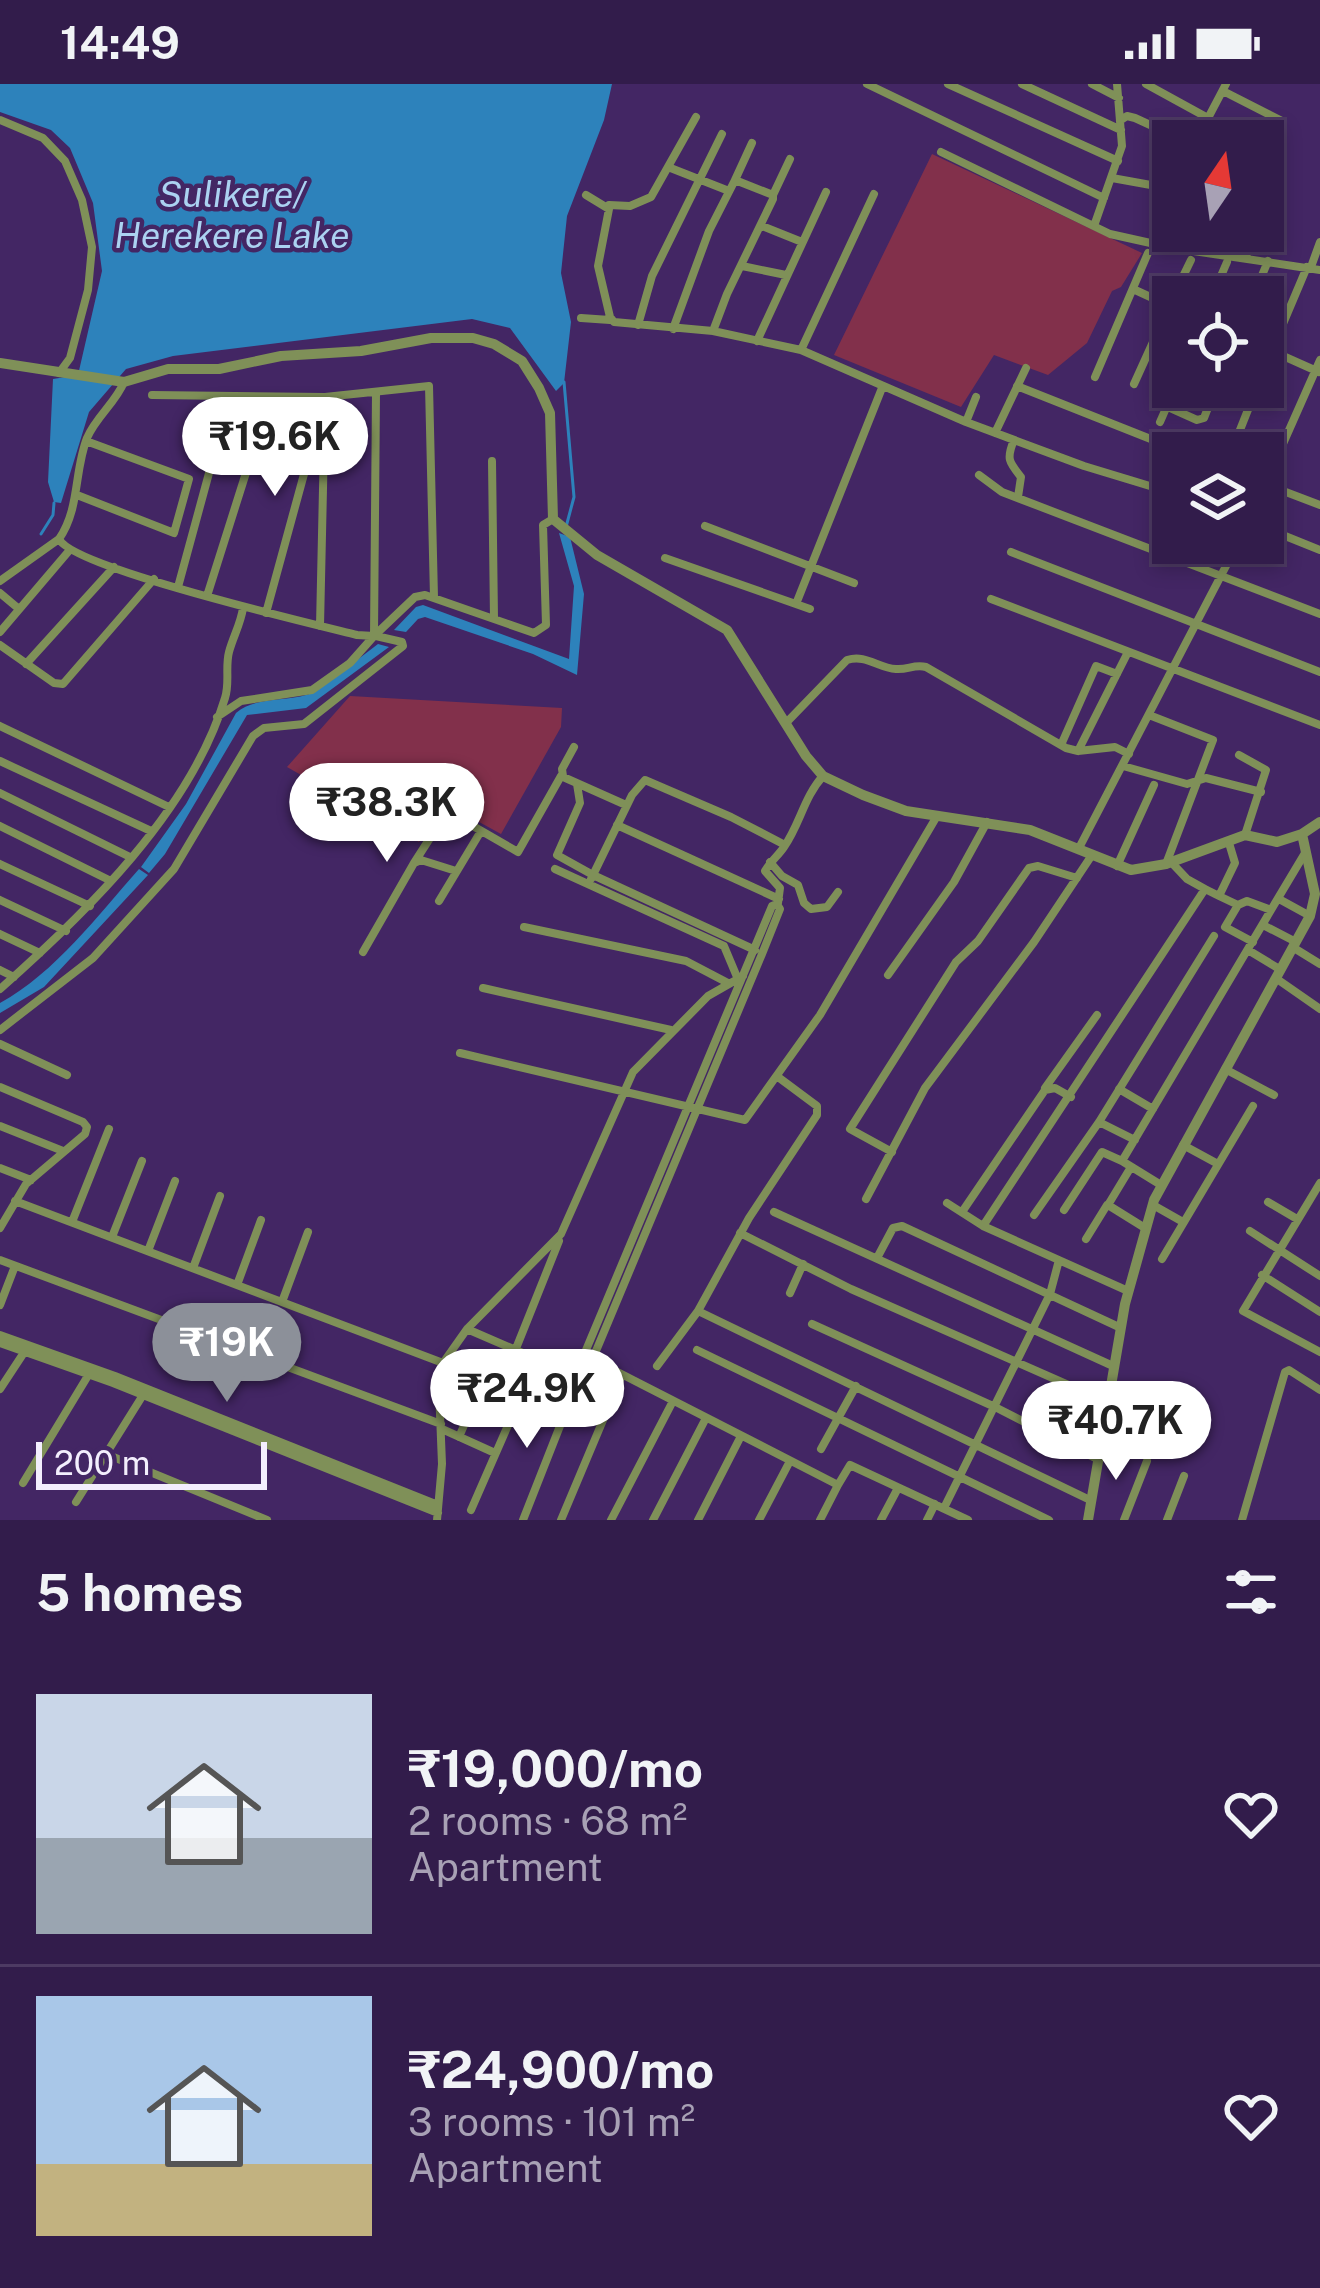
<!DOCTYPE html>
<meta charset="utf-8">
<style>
body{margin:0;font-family:"Public Sans",sans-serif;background:#3a2552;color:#f1f3f6;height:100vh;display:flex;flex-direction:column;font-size:45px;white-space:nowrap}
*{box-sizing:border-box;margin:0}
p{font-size:39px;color:#a8a1b5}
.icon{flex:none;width:66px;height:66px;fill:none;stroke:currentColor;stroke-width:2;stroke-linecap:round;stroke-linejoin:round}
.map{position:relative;height:1436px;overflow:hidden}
.drawer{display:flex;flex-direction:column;background:#321c4b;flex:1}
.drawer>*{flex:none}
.needle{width:78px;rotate:13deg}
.controls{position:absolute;left:1152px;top:36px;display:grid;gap:24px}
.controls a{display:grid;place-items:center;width:132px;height:132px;border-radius:0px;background:#321c4b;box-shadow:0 6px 18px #0003,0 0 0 3px #4d3a63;font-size:60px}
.scale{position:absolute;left:36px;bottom:30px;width:231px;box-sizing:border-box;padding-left:12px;border:6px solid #f3eefd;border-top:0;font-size:33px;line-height:42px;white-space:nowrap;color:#f3eefd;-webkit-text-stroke:9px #432664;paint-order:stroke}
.price{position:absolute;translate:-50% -102px;padding:0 27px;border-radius:42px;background:#fff;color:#222;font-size:39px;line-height:78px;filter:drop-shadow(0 3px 6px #0008)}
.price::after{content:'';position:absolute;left:50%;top:72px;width:36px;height:27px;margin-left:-18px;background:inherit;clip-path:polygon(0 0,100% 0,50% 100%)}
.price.active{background:#8c9099;color:#fff}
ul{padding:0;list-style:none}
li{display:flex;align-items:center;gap:36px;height:300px;padding:0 36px}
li+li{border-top:3px solid #4d3a63}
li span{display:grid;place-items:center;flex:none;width:336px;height:240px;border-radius:0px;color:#555}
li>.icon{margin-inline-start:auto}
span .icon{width:144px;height:144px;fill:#fffc;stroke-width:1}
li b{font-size:51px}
h2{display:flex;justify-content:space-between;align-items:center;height:144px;padding:0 36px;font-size:51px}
.status{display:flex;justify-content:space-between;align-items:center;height:84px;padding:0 60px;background:#321c4b;direction:ltr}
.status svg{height:33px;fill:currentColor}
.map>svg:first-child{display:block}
.green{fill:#82304b}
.water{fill:#2d82bb}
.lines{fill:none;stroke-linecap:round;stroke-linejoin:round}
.stream{stroke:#2d82bb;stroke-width:3}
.minor{stroke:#7f9058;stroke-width:8}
.tertiary{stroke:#7f9058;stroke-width:10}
.labels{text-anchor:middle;stroke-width:9;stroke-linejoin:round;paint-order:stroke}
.water-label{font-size:36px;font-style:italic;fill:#abd2f1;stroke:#432664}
</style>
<div class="status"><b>14:49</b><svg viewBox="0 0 49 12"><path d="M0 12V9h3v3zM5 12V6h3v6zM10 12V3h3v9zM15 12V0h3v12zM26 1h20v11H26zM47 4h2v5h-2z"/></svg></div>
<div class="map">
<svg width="1320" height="1436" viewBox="0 0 1320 1436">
<rect width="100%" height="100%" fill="#432664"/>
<!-- green -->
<path class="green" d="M 932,70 L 1142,169 L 1121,203 L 1112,207 L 1087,259 L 1048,291 L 994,271 L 961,323 L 834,271 Z
M 350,612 L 562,624 L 561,643 L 501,750 L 441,717 L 419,758 L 287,683 Z"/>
<!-- water -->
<path class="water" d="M 0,0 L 612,0 L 604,36 L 567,132 L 561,189 L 571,238 L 564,299 L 556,307 L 510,244 L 472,235 L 173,272 L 126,285 L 89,328 L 61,419 L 54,418 L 48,398 L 53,295 L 78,291 L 102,187 L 93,119 L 70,64 L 51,46 L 0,28 Z
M 559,449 L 570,453 L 584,510 L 577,591 L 533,570 L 425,533 L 418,535 L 406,548 L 394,546 L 416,523 L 423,521 L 569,575 L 574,502 Z
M 378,560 L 389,563 L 306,624 L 247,631 L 165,770 L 149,789 L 141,783 L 186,720 L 236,629 C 257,611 290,619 315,608 Z
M 139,785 L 148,791 L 44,903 L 0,929 L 0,919 C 56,888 97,832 139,785 Z"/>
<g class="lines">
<!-- stream -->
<path class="stream" d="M 564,298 L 574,413 L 566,443
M 41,450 L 53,431 L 54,419"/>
<!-- minor -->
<path class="minor" d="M 867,0 L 1104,114
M 948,0 L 1118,77
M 1022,0 L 1121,46
M 1092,0 L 1119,14
M 1146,0 L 1208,34
M 1223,7 L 1282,37 L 1263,101
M 0,36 L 43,54 L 65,77 L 82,116 L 92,163 L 88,206 L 70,274 L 59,289
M 1121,36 L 1127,32 L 1135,34 L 1185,57
M 1196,57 L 1226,0
M 941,68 L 1110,150 L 1173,164 L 1320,186
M 668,83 L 729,107
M 1112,94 L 1173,105
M 735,96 L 752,59
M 586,111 L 609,125 L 598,182 L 610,233 L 614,238 L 713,247 L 801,266 L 966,338 L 1084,382 L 1173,409
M 773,111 L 790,75
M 609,121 L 630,122 L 651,113 L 696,33
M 762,142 L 802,158
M 1094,142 L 1122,62 L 1117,0
M 1173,164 L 1178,147
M 1192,167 L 1197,147
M 1246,174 L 1252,147
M 742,182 L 786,191
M 1311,183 L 1320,158
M 1133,205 L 1172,223
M 1173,213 L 1191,176
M 1212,213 L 1227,178
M 1253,213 L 1268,177
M 581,234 L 610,236
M 638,241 L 652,192 L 722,50
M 673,245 L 709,147 L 735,96 L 773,111 L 773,115 L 727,210 L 713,247
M 757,257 L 826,108
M 1263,263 L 1319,288
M 801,266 L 874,110
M 1263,287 L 1307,183
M 1095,293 L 1148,169
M 1134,300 L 1173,214
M 1017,302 L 1186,369
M 1174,303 L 1168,323 L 1197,336 L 1204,334 L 1216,303
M 152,311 L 325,313
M 966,338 L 976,313
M 1160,338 L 1167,322
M 995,349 L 1026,284
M 1014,356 C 1006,375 1009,378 1021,393 L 1018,413
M 1236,356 L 1257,303
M 492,377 L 494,534
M 979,391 L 1002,408 L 1320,530
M 1265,400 L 1320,421
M 1263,405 L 1320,276
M 77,411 L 174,449 L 189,395 L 86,357
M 705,442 L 854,499
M 1263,443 L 1320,466
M 59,455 C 73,484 313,540 357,551 L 374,552 L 415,513 L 425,511 L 534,549 L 546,541 L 543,441 L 553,435
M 1011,468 L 1320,588
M 665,474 L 810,525
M 0,497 L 59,455 C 80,425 74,387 87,354 C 96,333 116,318 124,298
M 178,503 L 230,312
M 0,509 L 19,525
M 207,512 L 270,313
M 991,515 L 1320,641
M 796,520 L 882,304
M 266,529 L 321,328
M 320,542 L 325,313 L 429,302 L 434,513
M 0,548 L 68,468
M 0,561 L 54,599 L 63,600 L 154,495
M 26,580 L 114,483
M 1149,631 L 1213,656 L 1166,780
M 217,633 L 241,617 L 312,606 L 350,579 L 374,552 L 376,308
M 786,639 L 847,576 C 866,570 878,584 896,585 C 908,586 914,580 926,583 L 1066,664 L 1078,667 L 1115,663 L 1129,670
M 0,642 L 169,723
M 1061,661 L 1096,582 L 1117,590
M 1078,667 L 1128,568
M 1239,671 L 1266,686 L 1245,751
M 0,677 L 151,747
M 1123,682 L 1187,700 L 1206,694 L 1261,708
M 563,692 L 562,685 L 574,663
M 577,700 L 580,719 L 557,771 L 593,791 L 591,795
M 0,709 L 130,773
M 617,741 L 779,815
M 0,742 L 111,797
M 1079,764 L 1238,459
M 770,778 L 782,792 L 798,801 L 804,819 L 811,825 L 827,823 L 838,808
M 1171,778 L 1187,795 L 1205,805
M 414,779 L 441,737 L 452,730 L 518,768 L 561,692 L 626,721
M 0,780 L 90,822
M 1117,782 L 1154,701
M 555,785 L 724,862 L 737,893
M 1219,812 L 1238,821 L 1247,817 L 1271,826 L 1305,769
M 1279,815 L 1310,832
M 0,816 L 66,847
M 439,817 L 481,747
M 778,819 L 780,804 L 765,787 C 770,778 778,772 784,763 C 800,740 804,713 823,692
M 777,820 L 780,825 L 762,870 L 578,1310 L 571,1314 L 570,1306 L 581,1278 L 772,822 Z
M 1238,821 L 1225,843 L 1253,858
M 1263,841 L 1296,858
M 524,843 L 686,877 L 728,899
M 0,850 L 40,869
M 1294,864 L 1320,880
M 755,866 L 593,791 L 632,711 L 645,696 L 731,733 L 785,761
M 1248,866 L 1281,886
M 363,868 L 414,779 L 421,776 L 456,787
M 0,886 L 14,893
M 888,891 L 954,798 L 987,738
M 1277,895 L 1320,925
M 483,904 L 671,946
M 0,905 C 86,829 191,727 225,614 C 230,599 225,583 229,568 C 233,553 241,539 243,524
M 0,946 L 93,874 L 174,785 L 253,652 L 264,644 L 304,640 L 403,562 L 402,558 L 376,552
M 0,960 L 67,991
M 460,969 L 745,1036 L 820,931 L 937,732
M 1225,985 L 1274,1011
M 0,1003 L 83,1038 L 87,1043 L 85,1050 L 26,1100 L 0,1144
M 1045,1004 L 1097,931
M 1119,1005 L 1153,1025
M 1099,1038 L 1135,1056
M 0,1042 L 63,1067
M 1183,1061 L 1218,1080
M 892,1068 L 850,1045 L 956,878 L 978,857 L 1029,784 L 1038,782 L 1077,794
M 1131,1083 L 1108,1121 L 1145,1144
M 0,1084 L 31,1096
M 1320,1099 L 1243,1227 L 1320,1268
M 1161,1101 L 1122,1077 L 1271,826
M 866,1115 L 925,1004 L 1034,858 L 1092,771
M 15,1117 L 443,1279
M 1268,1118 L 1297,1135
M 947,1119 L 983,1142
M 1153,1121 L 1183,1138
M 1064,1126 L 1102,1068 L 1122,1077
M 774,1128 L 1113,1282
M 962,1128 L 1045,1006 L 1055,1004 L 1071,1013
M 1034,1131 L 1099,1038 L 1214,852
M 72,1138 L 109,1045
M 1250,1147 L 1320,1192
M 740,1149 L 851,1205 L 1107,1318
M 112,1153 L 142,1077
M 1086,1155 L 1107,1121
M 148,1167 L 175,1097
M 877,1174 L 893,1144 L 902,1142 L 1121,1244
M 1162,1175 L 1253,1022
M 0,1176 L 441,1340
M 193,1184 L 220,1112
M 1262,1191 L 1320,1228
M 237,1201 L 261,1136
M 1128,1207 L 983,1142 L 1205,805 L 1219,812 L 1235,779 L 1229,759
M 790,1209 L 803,1180
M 282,1218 L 308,1148
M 0,1221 L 15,1182
M 698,1227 L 1090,1416
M 812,1240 L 995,1323 L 1097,1375
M 467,1245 L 555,1283 L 592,1275 L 838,1401 L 850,1381 L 968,1436
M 0,1251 L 115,1292 L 438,1421
M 0,1259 L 113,1299 L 438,1429
M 697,1266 L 1049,1436
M 515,1267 L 559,1157
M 657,1282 L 698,1227 L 749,1134 L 817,1031 L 817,1022 L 778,993
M 0,1305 L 25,1267
M 442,1345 L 495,1369
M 459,1353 L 488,1286
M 821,1365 L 856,1302
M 106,1370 L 267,1436
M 23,1399 L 89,1290
M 76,1418 L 143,1311
M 944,1424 L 1050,1210 L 1059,1176
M 471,1426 L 523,1307
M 437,1436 L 442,1380 L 439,1305 L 443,1279 L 467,1245 L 561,1150 L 633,988 L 708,912 L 743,892
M 523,1436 L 571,1314
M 561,1436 L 622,1291
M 611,1436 L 673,1317
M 653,1436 L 706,1334
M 698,1436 L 741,1352
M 759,1436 L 790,1377
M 820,1436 L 838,1401
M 881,1436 L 898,1404
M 927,1436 L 935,1420
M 1124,1436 L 1147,1377
M 1167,1436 L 1184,1392
M 1242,1436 L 1285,1288 L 1289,1286 L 1320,1306"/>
<!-- tertiary -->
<path class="tertiary" d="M 0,279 L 124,298 L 168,285 L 219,285 L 281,272 L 361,267 L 431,254 L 473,254 L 494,260 L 522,277 L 539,304 L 550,329 L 553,435 L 597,471 L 727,546 L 806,672 L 823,692 L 863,711 L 906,727 L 1030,746 L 1131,786 L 1166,780 L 1245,751 L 1277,758 L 1302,750 L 1320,738
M 1088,1436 L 1125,1220 L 1154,1116 L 1310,832 L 1315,810 L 1302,750"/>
</g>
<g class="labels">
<!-- water labels -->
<g class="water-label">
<text x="232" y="123">Sulikere/<tspan x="232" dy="41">Herekere Lake</tspan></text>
</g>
</g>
</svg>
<div class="controls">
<a><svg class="needle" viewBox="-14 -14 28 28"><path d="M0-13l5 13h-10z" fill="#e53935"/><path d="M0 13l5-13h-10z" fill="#a8a1b5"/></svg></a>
<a><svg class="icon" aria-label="locate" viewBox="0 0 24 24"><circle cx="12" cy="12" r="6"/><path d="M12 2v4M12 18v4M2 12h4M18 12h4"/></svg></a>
<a><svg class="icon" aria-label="layers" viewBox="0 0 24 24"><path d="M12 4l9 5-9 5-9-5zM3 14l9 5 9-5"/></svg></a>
</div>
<div class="scale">200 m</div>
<b class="price" style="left:275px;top:415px">₹19.6K</b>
<b class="price" style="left:387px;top:781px">₹38.3K</b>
<b class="price active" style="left:227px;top:1321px">₹19K</b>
<b class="price" style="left:527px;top:1367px">₹24.9K</b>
<b class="price" style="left:1116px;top:1399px">₹40.7K</b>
</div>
<section class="drawer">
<h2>5 homes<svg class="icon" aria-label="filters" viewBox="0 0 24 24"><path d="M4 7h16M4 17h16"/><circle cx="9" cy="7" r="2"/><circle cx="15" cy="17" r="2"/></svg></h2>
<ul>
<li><span style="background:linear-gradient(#c9d6e8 60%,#9aa5b1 0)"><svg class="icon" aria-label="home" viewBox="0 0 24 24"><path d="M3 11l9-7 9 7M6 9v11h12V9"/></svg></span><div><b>₹19,000/mo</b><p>2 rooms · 68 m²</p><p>Apartment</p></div><svg class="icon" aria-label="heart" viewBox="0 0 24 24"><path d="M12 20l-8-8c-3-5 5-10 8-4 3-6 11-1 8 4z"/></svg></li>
<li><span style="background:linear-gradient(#a9c7e8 70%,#c2b280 0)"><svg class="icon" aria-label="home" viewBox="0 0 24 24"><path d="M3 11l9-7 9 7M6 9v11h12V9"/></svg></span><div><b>₹24,900/mo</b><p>3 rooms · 101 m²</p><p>Apartment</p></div><svg class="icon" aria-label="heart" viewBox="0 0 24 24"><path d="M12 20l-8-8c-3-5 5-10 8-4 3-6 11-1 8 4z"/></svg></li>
</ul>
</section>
